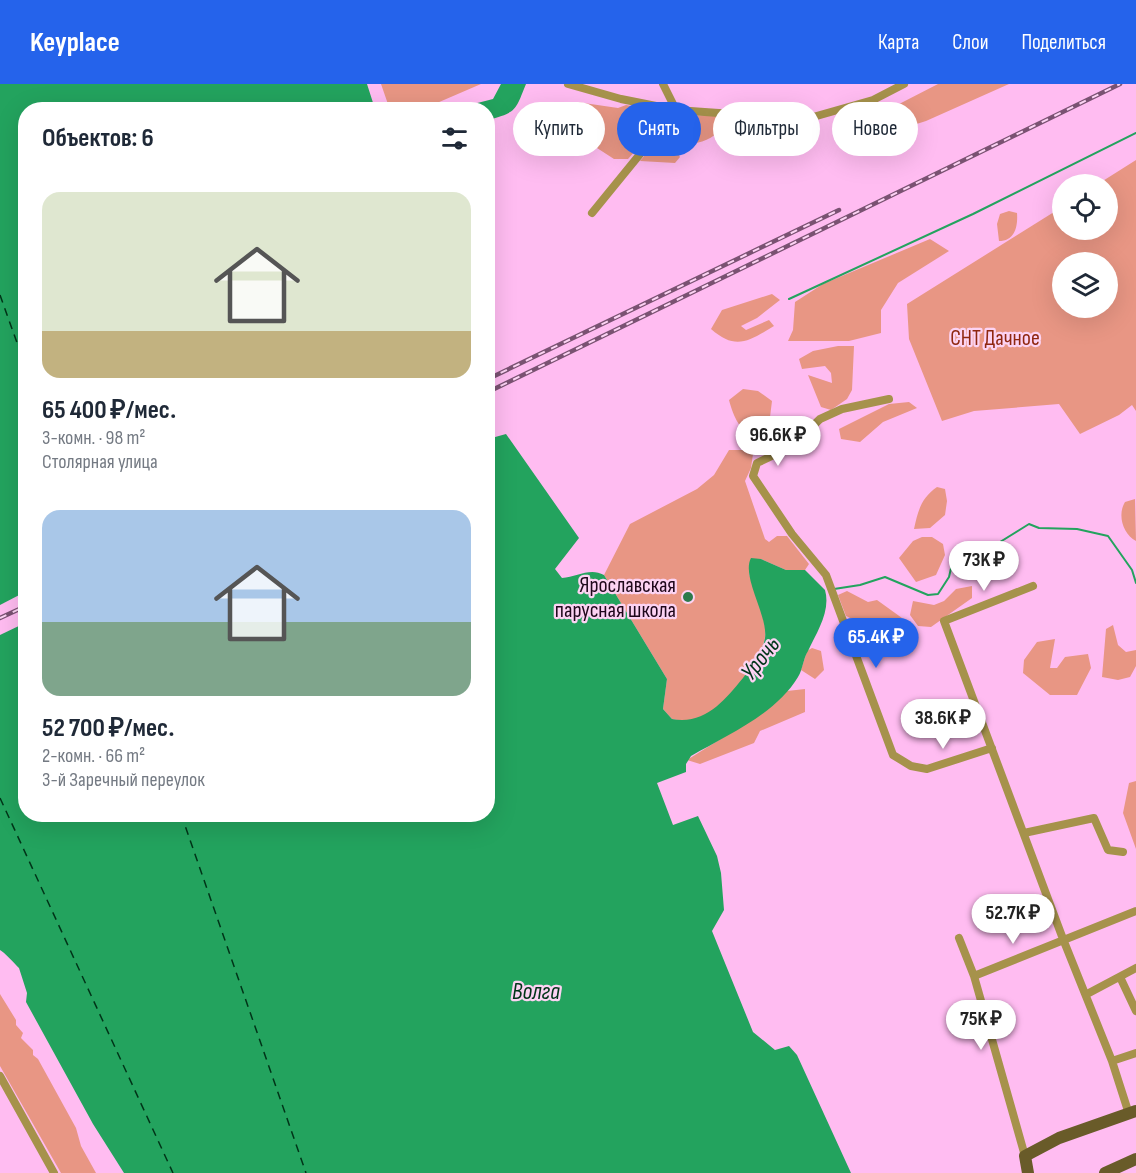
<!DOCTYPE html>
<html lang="ru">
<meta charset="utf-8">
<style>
body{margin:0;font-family:"Sofia Sans Condensed",sans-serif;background:#f2f2f3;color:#1f2937;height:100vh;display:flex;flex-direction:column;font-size:22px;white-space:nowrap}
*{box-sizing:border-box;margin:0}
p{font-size:20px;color:#747a83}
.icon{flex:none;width:33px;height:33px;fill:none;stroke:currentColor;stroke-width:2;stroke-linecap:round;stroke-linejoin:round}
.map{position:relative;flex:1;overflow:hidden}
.drawer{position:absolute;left:18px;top:18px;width:477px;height:720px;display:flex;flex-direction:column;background:#fff;border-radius:24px;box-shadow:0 6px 24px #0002}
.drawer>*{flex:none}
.banner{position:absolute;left:513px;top:18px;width:532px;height:54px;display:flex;gap:12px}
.buttons{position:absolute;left:1052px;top:90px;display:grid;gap:12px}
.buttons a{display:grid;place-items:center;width:66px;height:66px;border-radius:50%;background:#fff;box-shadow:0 6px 24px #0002;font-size:30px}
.price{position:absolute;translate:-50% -51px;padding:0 14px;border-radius:21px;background:#fff;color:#222;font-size:20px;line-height:39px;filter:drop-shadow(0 2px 3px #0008)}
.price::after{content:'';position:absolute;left:50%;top:36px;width:18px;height:14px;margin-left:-9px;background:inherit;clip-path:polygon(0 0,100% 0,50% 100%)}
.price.active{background:#2563eb;color:#fff}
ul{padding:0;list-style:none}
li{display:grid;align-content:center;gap:12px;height:318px;padding:0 24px}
li span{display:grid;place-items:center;height:186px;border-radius:18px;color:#555}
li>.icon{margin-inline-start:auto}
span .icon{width:108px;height:108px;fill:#fffc;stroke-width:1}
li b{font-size:26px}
h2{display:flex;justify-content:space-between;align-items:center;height:72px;padding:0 24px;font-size:26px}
.chip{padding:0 21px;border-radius:27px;background:#fff;box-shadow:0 6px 24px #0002;font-size:21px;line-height:54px}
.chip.active{background:#2563eb;color:#fff}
header{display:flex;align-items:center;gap:36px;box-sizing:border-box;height:84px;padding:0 30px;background:#2563eb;color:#fff}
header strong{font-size:28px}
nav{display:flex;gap:33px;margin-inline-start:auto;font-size:21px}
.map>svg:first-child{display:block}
.green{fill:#e89684;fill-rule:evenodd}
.water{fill:#23a35e}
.pier{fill:#ffbcf1}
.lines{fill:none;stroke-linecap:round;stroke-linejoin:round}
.stream{stroke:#23a35e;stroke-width:2}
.ferry{stroke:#003418;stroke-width:1.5;stroke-dasharray:8 6;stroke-linecap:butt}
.street{stroke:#a6924b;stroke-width:8}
.primary{stroke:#695b29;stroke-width:12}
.rail-casing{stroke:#7a5272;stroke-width:4.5}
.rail{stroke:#fcd3f3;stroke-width:2;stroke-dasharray:7;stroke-linecap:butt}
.poi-dot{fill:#2c7b4c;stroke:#fcd3f3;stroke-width:2}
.labels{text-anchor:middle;stroke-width:4.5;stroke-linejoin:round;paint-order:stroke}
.park-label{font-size:22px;fill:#8f2710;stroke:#fcd3f3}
.poi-label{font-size:22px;fill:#1f081b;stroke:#fcd3f3;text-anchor:end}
.water-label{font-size:24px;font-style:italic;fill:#003418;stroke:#fcd3f3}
</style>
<header>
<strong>Keyplace</strong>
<nav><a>Карта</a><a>Слои</a><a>Поделиться</a></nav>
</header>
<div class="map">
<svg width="1136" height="1089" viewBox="0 0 1136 1089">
<rect width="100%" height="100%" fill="#ffbcf1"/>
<!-- green -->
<path class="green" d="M 381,0 L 481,0 L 423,25 L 390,26 Z
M 938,0 L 1009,0 L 926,37 L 866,56 L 868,36 Z
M 577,18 L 618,24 L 626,21 L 662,27 L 667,31 L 628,75 L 614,75 L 597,64 L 592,54 L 574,41 L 568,29 L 571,21 Z
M 685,31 L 719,32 L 724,40 C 716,53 707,57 692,60 L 680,42 Z
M 664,48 L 680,73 L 675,79 L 640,77 Z
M 1136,76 L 1136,327 L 1132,321 L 1119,331 L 1080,350 L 1059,320 L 974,327 L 942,337 L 909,255 L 907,220 L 1062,123 L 1062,146 L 1107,146 L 1107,100 L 1098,100 ZM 1062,178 L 1107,178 L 1107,224 L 1062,224 Z
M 1009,127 L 1017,129 C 1018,142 1015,157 999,157 L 997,140 L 1000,130 Z
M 930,155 L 949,167 L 898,199 L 881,226 L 881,249 L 849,257 L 788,257 L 793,246 L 795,218 L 823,200 Z
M 772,210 L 780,216 L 757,234 L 741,242 L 746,246 L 769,236 L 774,242 C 749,257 736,267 711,245 L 722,226 Z
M 838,262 L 854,262 L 852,306 L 847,315 L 831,326 L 821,323 L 808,291 L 832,299 L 831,289 L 825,282 L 802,285 L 799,275 L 813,267 Z
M 743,305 L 758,307 L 772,317 L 770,333 L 773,343 C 747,362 735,339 729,316 Z
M 909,318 L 917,324 L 883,338 L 860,358 L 841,355 L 839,345 L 889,320 Z
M 729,366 L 746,366 L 753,370 L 751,384 L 745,397 L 765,455 L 769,458 L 777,452 L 787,452 L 809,480 L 805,486 L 786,486 L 761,475 L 749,490 C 756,509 767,533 765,553 C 762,576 727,619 708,630 C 696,636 684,638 672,635 L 663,625 L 667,595 L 604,491 L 630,440 L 697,405 L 714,391 Z
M 937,403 L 945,405 L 947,417 L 945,431 L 930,444 L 914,445 C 918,427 921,414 937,403 Z
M 1135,415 L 1136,457 C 1123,450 1117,431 1125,418 Z
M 922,453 L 932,453 L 943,460 L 945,471 L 936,491 L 916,498 L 899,474 L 913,457 Z
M 972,502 L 972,514 L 931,543 L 918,542 L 910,531 L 913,517 L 934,521 L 944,517 L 956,505 Z
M 847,507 L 868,518 L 877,516 L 902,534 L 896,543 C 877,542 863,541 846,532 L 838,511 Z
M 1113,541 L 1118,561 L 1126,568 L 1136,566 L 1136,582 L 1130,593 L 1118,596 L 1102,593 L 1106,545 Z
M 1055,555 L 1050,584 L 1057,584 L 1065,573 L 1088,570 L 1091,584 L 1077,611 L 1050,611 L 1023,589 L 1024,576 L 1037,558 Z
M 812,564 L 821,567 L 824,586 L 815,595 L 801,586 L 807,567 Z
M 805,605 L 805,628 L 760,647 L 754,659 L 700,680 L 687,676 L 759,631 L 787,607 Z
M 1136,697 L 1136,765 L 1123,729 L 1129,699 Z
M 0,910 L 16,936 L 16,941 L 23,949 L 21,954 L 33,966 L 33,971 L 38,975 L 76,1044 L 81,1062 L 96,1089 L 61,1089 L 0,982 Z"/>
<!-- water -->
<path class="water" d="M 0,0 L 367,0 L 375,25 L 26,26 L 26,730 L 488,730 L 488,355 L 506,350 L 579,454 L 555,485 L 562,494 C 577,493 590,483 604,491 L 667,595 L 663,625 L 672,635 C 705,641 724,617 743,594 C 752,582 762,570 765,554 C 768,531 741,493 751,474 L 761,475 L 786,486 L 805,486 L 825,506 C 831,527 817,548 808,567 C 803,575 803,585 798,593 C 776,630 727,651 691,672 L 686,680 L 686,688 L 657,699 L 673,741 L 698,732 L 717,772 L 721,789 L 724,826 L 712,847 L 753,948 L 775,966 L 789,962 L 797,971 L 851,1089 L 124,1089 L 93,1040 L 26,918 L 27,909 L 19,884 C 15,880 4,868 0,866 Z
M 501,0 L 526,0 C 515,27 517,28 488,36 L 488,26 L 454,25 L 493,15 Z"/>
<!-- pier -->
<path class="pier" d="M 25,508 L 25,539 L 0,551 L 0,521 Z"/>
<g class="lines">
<!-- stream -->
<path class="stream" d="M 789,215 L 973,130 L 1136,49
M 834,505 L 860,501 L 885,493 L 928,511 L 938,510 L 949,493 L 952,480 L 971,476 L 1029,440 L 1039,444 L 1077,445 L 1108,452 L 1132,486 L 1136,499"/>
<!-- ferry -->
<path class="ferry" d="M 0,211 L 26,284
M 0,714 L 173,1089
M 181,730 L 306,1089"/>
<!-- street -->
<path class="street" d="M 568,0 L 621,15 L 676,26 L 733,30 L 765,37 L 806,35 L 873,16 L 904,0
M 592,129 L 676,26 L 663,0
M 889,315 L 842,325 L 820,335 L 791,363 L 757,379 L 753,392 L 792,450 L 826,491 L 893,671 L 911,682 L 927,685 L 992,664
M 1033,502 L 944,537 L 1063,855 L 1112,977 L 1129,1030
M 1024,749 L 1094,734 L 1108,766 L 1123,768
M 959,854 L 974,892 L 1025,1072
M 974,892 L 1136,827
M 1120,893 L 1136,927
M 1087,910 L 1136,884
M 1112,977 L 1136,969
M 0,992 L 54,1089"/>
<!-- primary -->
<path class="primary" d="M 1028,1089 L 1025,1072 L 1059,1054 L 1136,1027
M 1105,1089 L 1136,1075"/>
<defs>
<path id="rail" d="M 488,295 L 839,126
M 488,308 L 1120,0
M 0,534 L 26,522"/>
</defs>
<!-- rail casing -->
<use href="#rail" class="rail-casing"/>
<!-- rail -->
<use href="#rail" class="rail"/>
</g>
<!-- markers -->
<circle class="poi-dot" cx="688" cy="513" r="6"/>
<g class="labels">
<!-- park labels -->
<g class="park-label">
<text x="995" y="261">СНТ Дачное</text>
</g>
<!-- poi labels -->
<g class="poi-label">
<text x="676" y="508">Ярославская<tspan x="676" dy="25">парусная школа</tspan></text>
</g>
<!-- water labels -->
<g class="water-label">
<text transform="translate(760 574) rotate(-52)" y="8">Урочь</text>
<text x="536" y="915">Волга</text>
</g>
</g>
</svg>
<div class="buttons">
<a><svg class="icon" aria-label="locate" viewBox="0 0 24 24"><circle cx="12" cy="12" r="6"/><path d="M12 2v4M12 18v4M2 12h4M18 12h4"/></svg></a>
<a><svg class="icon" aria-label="layers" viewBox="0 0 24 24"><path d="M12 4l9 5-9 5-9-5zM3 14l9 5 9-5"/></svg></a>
</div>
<b class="price" style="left:778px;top:383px">96.6K ₽</b>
<b class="price" style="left:984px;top:508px">73K ₽</b>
<b class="price active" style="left:876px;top:585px">65.4K ₽</b>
<b class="price" style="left:943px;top:666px">38.6K ₽</b>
<b class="price" style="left:1013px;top:861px">52.7K ₽</b>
<b class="price" style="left:981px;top:967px">75K ₽</b>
<div class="banner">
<a class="chip">Купить</a>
<a class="chip active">Снять</a>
<a class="chip">Фильтры</a>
<a class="chip">Новое</a>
</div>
<section class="drawer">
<h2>Объектов: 6<svg class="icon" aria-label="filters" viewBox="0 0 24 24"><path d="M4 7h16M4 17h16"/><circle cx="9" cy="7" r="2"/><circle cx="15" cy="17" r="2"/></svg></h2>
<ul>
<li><span style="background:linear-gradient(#dfe7d0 75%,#c2b280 0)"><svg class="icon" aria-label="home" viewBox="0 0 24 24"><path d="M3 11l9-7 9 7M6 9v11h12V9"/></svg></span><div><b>65 400 ₽/мес.</b><p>3-комн. · 98 m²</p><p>Столярная улица</p></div></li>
<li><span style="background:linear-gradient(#a9c7e8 60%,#7fa58c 0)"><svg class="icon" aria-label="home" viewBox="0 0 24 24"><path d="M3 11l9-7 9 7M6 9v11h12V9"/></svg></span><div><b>52 700 ₽/мес.</b><p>2-комн. · 66 m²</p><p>3-й Заречный переулок</p></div></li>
</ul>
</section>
</div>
